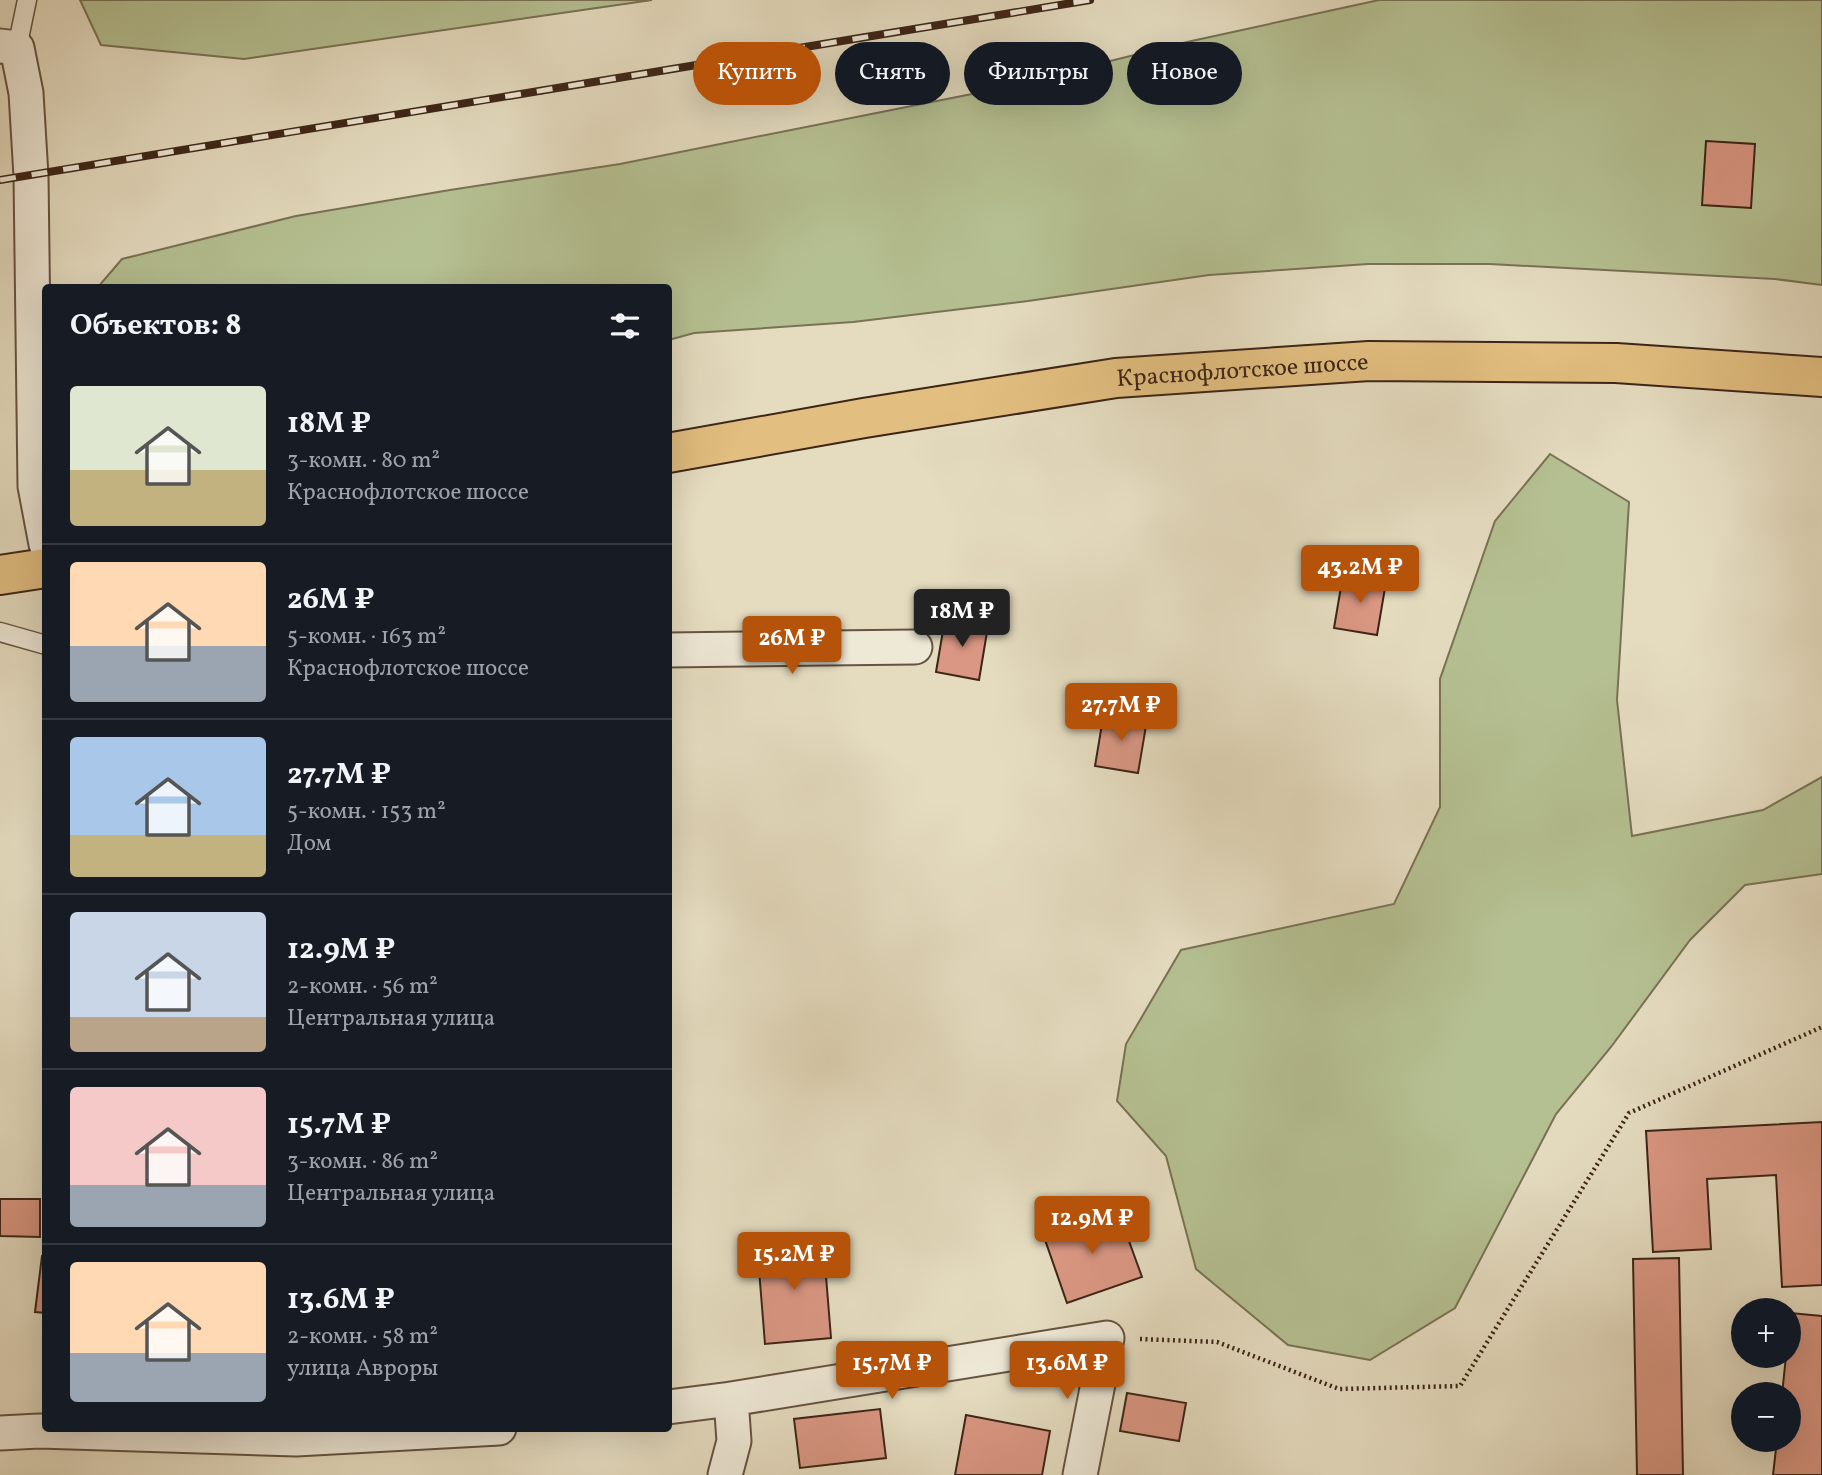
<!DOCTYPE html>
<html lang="ru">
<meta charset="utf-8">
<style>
body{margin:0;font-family:Vollkorn,serif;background:#242831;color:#f1f3f6;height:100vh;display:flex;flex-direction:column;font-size:26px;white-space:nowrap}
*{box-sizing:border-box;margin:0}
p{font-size:23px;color:#9ea1a6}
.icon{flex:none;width:38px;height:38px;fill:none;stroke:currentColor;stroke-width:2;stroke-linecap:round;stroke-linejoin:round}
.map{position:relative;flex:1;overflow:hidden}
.sheet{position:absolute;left:42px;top:284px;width:630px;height:1148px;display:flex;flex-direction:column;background:#171b24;border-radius:7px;box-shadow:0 7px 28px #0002}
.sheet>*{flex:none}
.hud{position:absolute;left:693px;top:42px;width:665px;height:63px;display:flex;gap:14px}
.fabs{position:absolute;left:1731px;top:1298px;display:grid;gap:14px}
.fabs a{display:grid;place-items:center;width:70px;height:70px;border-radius:50%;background:#171b24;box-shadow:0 7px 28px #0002;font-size:35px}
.price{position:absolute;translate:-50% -60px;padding:0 16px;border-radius:7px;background:#b45309;color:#fff;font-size:23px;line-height:46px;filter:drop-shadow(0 2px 4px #0008)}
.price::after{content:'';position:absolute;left:50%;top:42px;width:21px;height:16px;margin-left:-10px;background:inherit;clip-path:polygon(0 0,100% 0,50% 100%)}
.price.current{background:#222;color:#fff}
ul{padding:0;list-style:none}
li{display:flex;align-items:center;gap:21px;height:175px;padding:0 28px}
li+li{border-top:2px solid #363941}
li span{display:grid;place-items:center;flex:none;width:196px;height:140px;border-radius:7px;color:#555}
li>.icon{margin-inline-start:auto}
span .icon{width:84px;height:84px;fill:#fffc;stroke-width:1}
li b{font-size:30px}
h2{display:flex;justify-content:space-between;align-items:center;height:84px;padding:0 28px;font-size:30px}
.chip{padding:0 24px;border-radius:32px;background:#171b24;box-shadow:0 7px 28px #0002;font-size:24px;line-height:63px}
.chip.current{background:#b45309;color:#fff}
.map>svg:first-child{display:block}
.green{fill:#b5c092;stroke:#797254;stroke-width:2}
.building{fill:#da9783;stroke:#3d2517;stroke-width:2}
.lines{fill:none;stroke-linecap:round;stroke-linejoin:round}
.service-casing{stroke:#675341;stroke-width:21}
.minor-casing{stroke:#675341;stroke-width:37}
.primary-casing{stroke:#3d2517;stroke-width:42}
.path{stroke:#3d2517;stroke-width:4.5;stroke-dasharray:2 3.5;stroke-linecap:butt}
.service{stroke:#eee8d6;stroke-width:18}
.minor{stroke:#eee8d6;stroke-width:33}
.primary{stroke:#e2be80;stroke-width:38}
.rail-casing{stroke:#3d2517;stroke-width:8}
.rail{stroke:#eee8d6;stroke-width:5;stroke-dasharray:16;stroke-linecap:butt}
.labels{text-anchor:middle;stroke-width:7;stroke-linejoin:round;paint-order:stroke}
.street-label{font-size:24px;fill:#3d2517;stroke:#eee8d6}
</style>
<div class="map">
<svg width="1822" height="1475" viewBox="0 0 1822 1475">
<rect width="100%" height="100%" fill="#e5dcc0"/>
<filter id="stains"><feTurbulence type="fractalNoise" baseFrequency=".00286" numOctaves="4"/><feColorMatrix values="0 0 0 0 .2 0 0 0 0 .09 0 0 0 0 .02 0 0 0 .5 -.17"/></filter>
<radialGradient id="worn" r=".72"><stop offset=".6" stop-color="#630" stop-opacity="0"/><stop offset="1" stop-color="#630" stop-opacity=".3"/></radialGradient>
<!-- green -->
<path class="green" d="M 80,0 L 652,0 L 244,59 L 101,45 Z
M 1379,0 L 1822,0 L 1822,285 L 1775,279 L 1490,264 L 1368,264 L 1209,275 L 1028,301 L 853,322 L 694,333 L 669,340 L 668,287 L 98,287 L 122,259 L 296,216 L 450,190 L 620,164 L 997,89 L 1187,42 Z
M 1550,454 L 1629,502 L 1617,700 L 1632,836 L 1763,810 L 1822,777 L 1822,874 L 1745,885 L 1690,940 L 1611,1047 L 1556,1114 L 1455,1308 L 1370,1360 L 1288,1345 L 1196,1269 L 1166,1156 L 1117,1101 L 1126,1044 L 1181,950 L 1394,904 L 1440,807 L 1440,679 L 1495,521 Z"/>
<!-- building -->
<path class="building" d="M 1706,141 L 1755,144 L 1751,208 L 1702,205 Z
M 1343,575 L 1386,582 L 1377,635 L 1334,628 Z
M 945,619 L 988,626 L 979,680 L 936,672 Z
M 1104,712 L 1147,720 L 1138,773 L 1095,766 Z
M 1822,1122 L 1822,1285 L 1782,1287 L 1776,1175 L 1707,1179 L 1711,1249 L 1653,1252 L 1646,1131 Z
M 0,1199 L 40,1199 L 40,1237 L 0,1236 Z
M 1117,1208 L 1142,1277 L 1067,1303 L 1043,1234 Z
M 823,1239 L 831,1338 L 765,1344 L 757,1245 Z
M 42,1256 L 46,1256 L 46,1313 L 35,1312 Z
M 1679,1258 L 1683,1475 L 1637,1475 L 1633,1259 Z
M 1790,1313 L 1822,1316 L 1822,1475 L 1773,1475 L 1777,1440 L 1788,1440 L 1788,1395 L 1782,1395 L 1786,1356 L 1788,1356 Z
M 1127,1393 L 1186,1403 L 1179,1441 L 1120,1431 Z
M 880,1409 L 886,1458 L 800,1468 L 794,1419 Z
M 966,1415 L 1050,1431 L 1042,1475 L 955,1475 Z"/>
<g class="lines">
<defs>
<path id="service" d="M 17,48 L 27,0
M 0,632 L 46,645"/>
<path id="minor" d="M 0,46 L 17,48 L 26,93 L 31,176 L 35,486 L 46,544
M 668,650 L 915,647
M 668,1407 L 731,1399 L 1107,1338 L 1080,1475
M 0,1433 L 39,1431 L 296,1439 L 499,1428
M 725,1475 L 734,1441 L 731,1399"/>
<g id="primary">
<path id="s1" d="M 668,453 L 864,418 L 1116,378 L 1369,361 L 1616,363 L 1822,377"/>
<path d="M 0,575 L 46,568"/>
</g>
</defs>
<!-- service casing -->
<use href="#service" class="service-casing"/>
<!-- minor casing -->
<use href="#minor" class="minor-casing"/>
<!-- primary casing -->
<use href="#primary" class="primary-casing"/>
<!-- path -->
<path class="path" d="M 1140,1339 L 1217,1342 L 1339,1389 L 1460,1386 L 1629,1113 L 1822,1027"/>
<!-- service -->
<use href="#service" class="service"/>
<!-- minor -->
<use href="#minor" class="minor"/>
<!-- primary -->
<use href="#primary" class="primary"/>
<defs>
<path id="rail" d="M 0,180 L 1090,0"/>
</defs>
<!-- rail casing -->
<use href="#rail" class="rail-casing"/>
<!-- rail -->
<use href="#rail" class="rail"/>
</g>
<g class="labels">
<!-- street labels -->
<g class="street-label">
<text dy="8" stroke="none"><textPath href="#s1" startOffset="581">Краснофлотское шоссе</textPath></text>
</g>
</g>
<rect width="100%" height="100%" filter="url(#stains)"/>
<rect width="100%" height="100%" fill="url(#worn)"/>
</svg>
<div class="fabs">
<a>+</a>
<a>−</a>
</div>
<b class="price" style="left:1360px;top:605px">43.2M ₽</b>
<b class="price current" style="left:962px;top:649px">18M ₽</b>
<b class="price" style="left:792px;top:676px">26M ₽</b>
<b class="price" style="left:1121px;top:743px">27.7M ₽</b>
<b class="price" style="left:1092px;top:1256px">12.9M ₽</b>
<b class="price" style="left:794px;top:1292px">15.2M ₽</b>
<b class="price" style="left:892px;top:1401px">15.7M ₽</b>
<b class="price" style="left:1067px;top:1401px">13.6M ₽</b>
<div class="hud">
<a class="chip current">Купить</a>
<a class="chip">Снять</a>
<a class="chip">Фильтры</a>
<a class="chip">Новое</a>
</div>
<section class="sheet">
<h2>Объектов: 8<svg class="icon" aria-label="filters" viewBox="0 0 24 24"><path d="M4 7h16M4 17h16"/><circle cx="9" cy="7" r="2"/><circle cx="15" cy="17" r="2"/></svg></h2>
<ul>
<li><span style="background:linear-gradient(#dfe7d0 60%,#c2b280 0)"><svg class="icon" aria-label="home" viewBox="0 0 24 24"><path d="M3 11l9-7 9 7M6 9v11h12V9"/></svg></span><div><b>18M ₽</b><p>3-комн. · 80 m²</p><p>Краснофлотское шоссе</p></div></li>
<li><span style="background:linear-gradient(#ffd9b3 60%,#9aa5b1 0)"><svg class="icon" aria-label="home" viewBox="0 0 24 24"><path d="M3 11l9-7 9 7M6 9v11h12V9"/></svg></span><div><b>26M ₽</b><p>5-комн. · 163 m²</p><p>Краснофлотское шоссе</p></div></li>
<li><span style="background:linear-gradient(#a9c7e8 70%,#c2b280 0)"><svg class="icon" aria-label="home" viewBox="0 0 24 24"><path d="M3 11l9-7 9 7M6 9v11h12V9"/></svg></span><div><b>27.7M ₽</b><p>5-комн. · 153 m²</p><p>Дом</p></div></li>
<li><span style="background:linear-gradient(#c9d6e8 75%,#b9a48a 0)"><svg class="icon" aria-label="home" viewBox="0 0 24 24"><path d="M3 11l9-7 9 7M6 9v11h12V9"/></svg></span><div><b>12.9M ₽</b><p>2-комн. · 56 m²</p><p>Центральная улица</p></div></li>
<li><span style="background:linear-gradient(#f6c9c9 70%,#9aa5b1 0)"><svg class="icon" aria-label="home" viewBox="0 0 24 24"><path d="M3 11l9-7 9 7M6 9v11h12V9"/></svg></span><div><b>15.7M ₽</b><p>3-комн. · 86 m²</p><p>Центральная улица</p></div></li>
<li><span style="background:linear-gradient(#ffd9b3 65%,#9aa5b1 0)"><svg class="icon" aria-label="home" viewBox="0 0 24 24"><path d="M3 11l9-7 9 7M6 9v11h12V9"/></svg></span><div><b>13.6M ₽</b><p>2-комн. · 58 m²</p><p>улица Авроры</p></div></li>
</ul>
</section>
</div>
